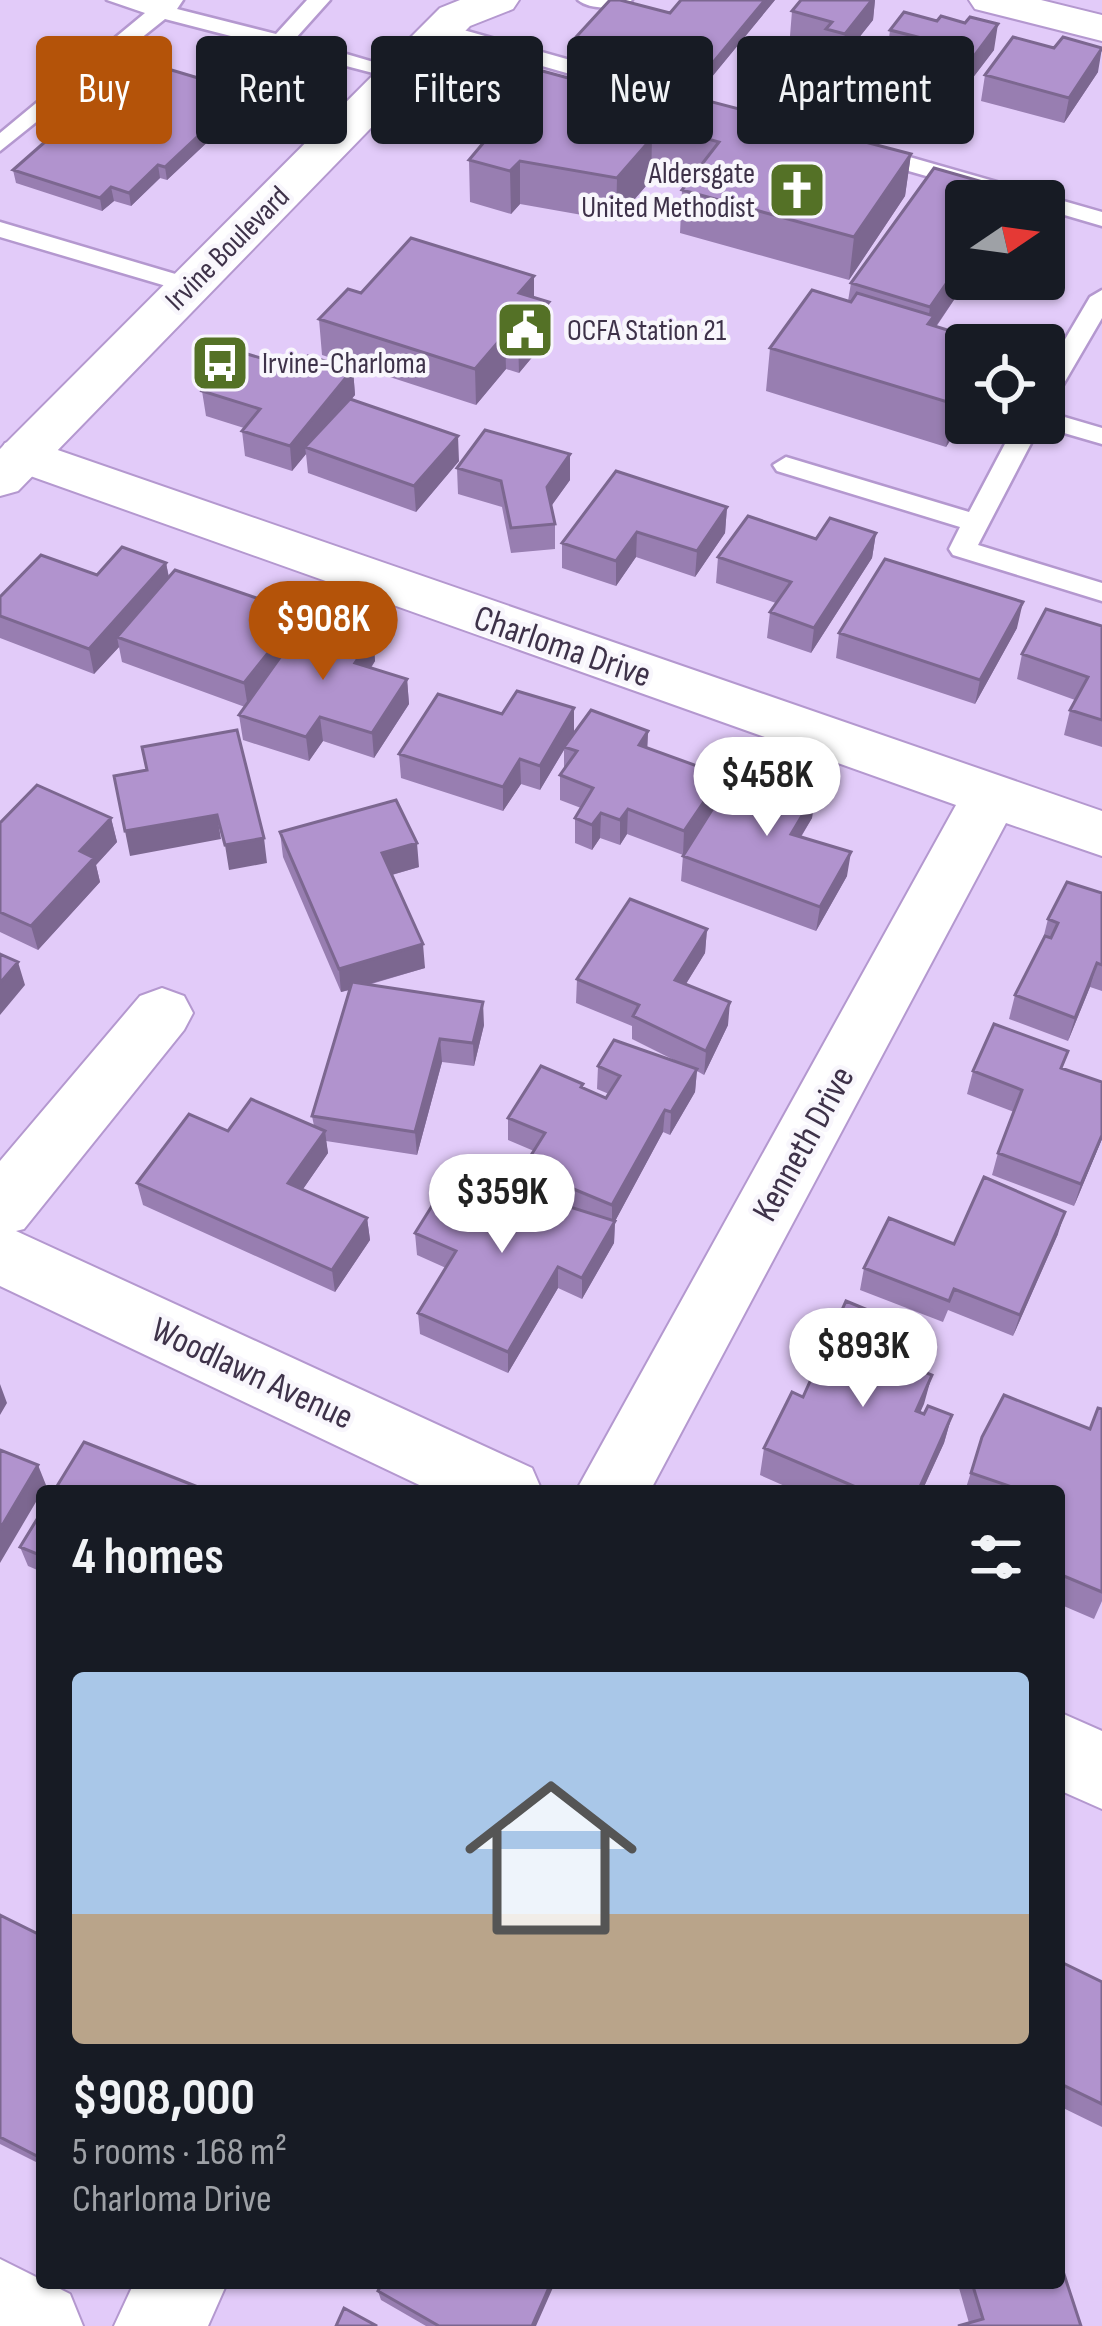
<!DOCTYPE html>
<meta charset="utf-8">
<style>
body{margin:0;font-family:"Sofia Sans Condensed",sans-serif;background:#242831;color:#f1f3f6;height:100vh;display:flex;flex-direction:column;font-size:45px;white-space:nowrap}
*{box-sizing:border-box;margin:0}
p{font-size:39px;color:#9ea1a6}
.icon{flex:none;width:66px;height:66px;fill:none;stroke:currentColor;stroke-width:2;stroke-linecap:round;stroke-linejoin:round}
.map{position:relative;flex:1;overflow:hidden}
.details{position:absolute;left:36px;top:1485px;width:1029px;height:804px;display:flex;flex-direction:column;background:#171b24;border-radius:12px;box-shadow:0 3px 9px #0004}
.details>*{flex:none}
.banner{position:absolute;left:36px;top:36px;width:1032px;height:108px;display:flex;gap:24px}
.needle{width:78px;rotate:77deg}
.tools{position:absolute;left:945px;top:180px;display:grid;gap:24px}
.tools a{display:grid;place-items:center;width:120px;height:120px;border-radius:12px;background:#171b24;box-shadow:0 3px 9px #0004;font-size:60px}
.price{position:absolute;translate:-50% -102px;padding:0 27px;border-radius:42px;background:#fff;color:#222;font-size:39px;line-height:78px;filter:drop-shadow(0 3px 6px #0008)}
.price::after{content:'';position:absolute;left:50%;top:72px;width:36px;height:27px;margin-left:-18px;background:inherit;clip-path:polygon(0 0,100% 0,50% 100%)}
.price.on{background:#b45309;color:#fff}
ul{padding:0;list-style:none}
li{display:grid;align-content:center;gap:24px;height:636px;padding:0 36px}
li span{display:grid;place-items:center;height:372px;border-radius:12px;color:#555}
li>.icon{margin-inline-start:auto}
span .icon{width:216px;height:216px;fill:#fffc;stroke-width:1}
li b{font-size:51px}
h2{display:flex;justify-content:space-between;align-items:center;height:144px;padding:0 36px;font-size:51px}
.tag{padding:0 42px;border-radius:12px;background:#171b24;box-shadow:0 3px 9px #0004;font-size:42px;line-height:108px}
.tag.on{background:#b45309;color:#fff}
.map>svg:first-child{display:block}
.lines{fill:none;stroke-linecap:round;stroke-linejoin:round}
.service-casing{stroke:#b498cf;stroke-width:5}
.minor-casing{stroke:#b498cf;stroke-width:4}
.primary-casing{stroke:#b498cf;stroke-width:4}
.service{fill:#fff;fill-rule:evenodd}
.minor{fill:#fff;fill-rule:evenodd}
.primary{fill:#fff;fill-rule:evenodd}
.wall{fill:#987eb1}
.shaded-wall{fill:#7c6790}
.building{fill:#b193ce;stroke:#7c6790;stroke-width:3}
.labels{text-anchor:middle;stroke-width:9;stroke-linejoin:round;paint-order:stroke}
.far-poi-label{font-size:30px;fill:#3e3249;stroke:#f8f6fc;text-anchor:start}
.far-street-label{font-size:30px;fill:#3e3249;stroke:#f8f6fc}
.street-label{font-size:36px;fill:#3e3249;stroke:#f8f6fc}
</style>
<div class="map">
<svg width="1102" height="2326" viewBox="0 0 1102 2326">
<rect width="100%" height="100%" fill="#e2cbf9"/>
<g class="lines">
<defs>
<path id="service" d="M 107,0 L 183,0 L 177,9 L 276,34 L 307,0 L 330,0 L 295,39 L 411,73 L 400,80 L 165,19 L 0,151 L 0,133 L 145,13 Z
M 578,0 L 632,0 C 620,10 590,10 578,0 Z
M 442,24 L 627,76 L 630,81 L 619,88 L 434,35 L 434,25 Z
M 871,146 L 1102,212 L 1102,226 L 1044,209 L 1044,201 L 1014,201 L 863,158 L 863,148 Z
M 0,222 L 199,281 L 202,286 L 190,293 L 0,237 Z
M 1102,290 L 1102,318 L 1053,402 L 1044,404 L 1044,375 L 1090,297 Z
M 1044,411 L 1102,428 L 1102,444 L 1040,426 L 978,545 L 1102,583 L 1102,601 L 953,555 L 949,549 L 960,527 L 777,471 L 773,465 L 786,457 L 969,512 L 1016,423 L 1044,423 Z"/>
<path id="minor" d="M 969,0 L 1041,0 L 1102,15 L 1102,41 L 975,9 Z
M 23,438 L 1102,811 L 1102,856 L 1006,823 L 650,1491 L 576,1491 L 956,805 L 5,467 L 0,451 L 5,443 Z
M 162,988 L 184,996 L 193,1013 L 184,1030 L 24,1229 L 16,1231 L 532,1468 L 542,1491 L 432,1491 L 0,1286 L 0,1161 L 140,996 Z
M 1059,1712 L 1102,1731 L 1102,1809 L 1059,1790 Z
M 0,2259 L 70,2294 L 83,2326 L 0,2326 Z
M 134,2283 L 227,2283 L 208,2326 L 114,2326 Z"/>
<path id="primary" d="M 460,0 L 519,0 L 513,9 L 470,26 L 18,491 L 0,496 L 0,449 L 440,8 Z"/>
</defs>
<!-- service casing -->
<use href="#service" class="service-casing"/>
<!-- minor casing -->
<use href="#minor" class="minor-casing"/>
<!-- primary casing -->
<use href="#primary" class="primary-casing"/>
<!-- service -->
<use href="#service" class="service"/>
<!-- minor -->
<use href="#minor" class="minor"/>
<!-- primary -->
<use href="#primary" class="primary"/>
</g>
<!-- wall -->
<path class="wall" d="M 775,0 L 706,84 L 577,50 L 577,36 L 670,13 Z
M 801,0 L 875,0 L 873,20 L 842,59 L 824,54 L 825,45 L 790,36 L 792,11 Z
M 890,30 L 994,50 L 962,92 L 927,83 L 929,66 L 887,55 Z
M 1054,48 L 1098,72 L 1064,123 L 981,101 L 985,75 Z
M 572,79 L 911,154 L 905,196 L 849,280 L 680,233 L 682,190 L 692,177 L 651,166 L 651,180 L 616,221 L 520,204 L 511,214 L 470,202 L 469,160 L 506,115 L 506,101 Z
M 247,105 L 167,180 L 160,178 L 131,206 L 114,201 L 102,211 L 16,183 L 13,170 Z
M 934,168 L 1011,190 L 1009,201 L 966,201 L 966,279 L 968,279 L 936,327 L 992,344 L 966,345 L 966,416 L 946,447 L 766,391 L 770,348 L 812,290 L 848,301 L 851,283 Z
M 534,276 L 534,298 L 549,337 L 519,373 L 506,369 L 476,405 L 322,355 L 319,319 L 361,293 Z
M 298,369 L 353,369 L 355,395 L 351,399 L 459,461 L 416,512 L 308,473 L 306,454 L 292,471 L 245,456 L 242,431 L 244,428 L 206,416 L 202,391 Z
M 570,454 L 570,480 L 551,506 L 555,524 L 555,549 L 511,553 L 502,507 L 458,494 L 457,468 Z
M 727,507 L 725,533 L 695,577 L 636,557 L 616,586 L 562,568 L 562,543 Z
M 876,533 L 872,558 L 811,653 L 767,638 L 770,612 L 776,603 L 716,583 L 718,557 L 816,539 Z
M 166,563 L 169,577 L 300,613 L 302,627 L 373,636 L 375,661 L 371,668 L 407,679 L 409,704 L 374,758 L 323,741 L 309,761 L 243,740 L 239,715 L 245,707 L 122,662 L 119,647 L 94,674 L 0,638 L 0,597 L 97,575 Z
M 1102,626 L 1102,747 L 1064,735 L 1070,710 L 1075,700 L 1017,679 L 1022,654 Z
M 1017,628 L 975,704 L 836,658 L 839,633 Z
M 502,714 L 574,733 L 648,731 L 647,747 L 722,775 L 720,798 L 815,794 L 812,818 L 801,837 L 847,876 L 816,931 L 681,881 L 683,855 L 627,834 L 620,845 L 600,838 L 592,850 L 575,843 L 575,818 L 581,808 L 560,800 L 560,775 L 564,769 L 564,750 L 540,790 L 521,784 L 503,811 L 401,778 L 399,754 Z
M 111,818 L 117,842 L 96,865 L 100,882 L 38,950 L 0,932 L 0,823 Z
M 280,832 L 419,867 L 392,875 L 425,968 L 368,985 L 484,1025 L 474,1066 L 442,1062 L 417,1155 L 326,1141 L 328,1153 L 303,1189 L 367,1218 L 370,1240 L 335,1292 L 143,1205 L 137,1183 L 228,1131 L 314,1126 L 312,1116 L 350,990 L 341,992 L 283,857 Z
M 1102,893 L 1102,991 L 1090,987 L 1068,1041 L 1009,1019 L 1015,995 L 1042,943 L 1048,919 Z
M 707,929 L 705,953 L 686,984 L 728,1025 L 704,1075 L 697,1071 L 695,1092 L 670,1135 L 663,1132 L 615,1221 L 614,1243 L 582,1299 L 558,1288 L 508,1373 L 420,1334 L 418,1313 L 446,1268 L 417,1255 L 415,1233 L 547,1207 L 551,1202 L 524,1190 L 523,1168 L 534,1151 L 508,1140 L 508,1118 L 583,1088 L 606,1098 L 609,1094 L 597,1089 L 598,1066 L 680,1063 L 632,1039 L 632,1026 L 576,1003 L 577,979 Z
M 1063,1068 L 1102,1139 L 1074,1206 L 992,1175 L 998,1153 L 1014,1112 L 967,1094 L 973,1071 Z
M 1058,1234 L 1013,1336 L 948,1310 L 943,1322 L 860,1290 L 864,1268 L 954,1244 Z
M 909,1327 L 899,1362 L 932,1375 L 920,1413 L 952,1415 L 944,1443 L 922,1491 L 796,1491 L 760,1475 L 764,1448 L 803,1397 Z
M 1102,1409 L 1102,1601 L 1094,1619 L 1059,1604 L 1059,1491 L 965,1491 L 982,1437 L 1090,1429 Z
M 42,1511 L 42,1572 L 28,1566 L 20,1547 Z
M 0,1915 L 42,1936 L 42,2165 L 0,2144 Z
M 1059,1961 L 1102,1982 L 1102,2127 L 1059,2106 Z
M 963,2283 L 1059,2283 L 1081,2326 L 969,2323 L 959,2288 Z
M 378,2291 L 536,2326 L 426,2326 L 381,2300 Z"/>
<!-- shaded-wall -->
<path class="shaded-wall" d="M 765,0 L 775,0 L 706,84 L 706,71 Z
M 872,0 L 875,0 L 873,20 L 842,59 L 845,34 Z
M 998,24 L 994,50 L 962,92 L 966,67 Z
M 1102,48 L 1098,72 L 1064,123 L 1069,98 Z
M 245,92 L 247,105 L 167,180 L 165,167 Z
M 652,138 L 651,180 L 616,221 L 617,178 Z
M 911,154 L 905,196 L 849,280 L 854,237 Z
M 520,161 L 520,204 L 511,214 L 510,171 Z
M 158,165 L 160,178 L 131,206 L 129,193 Z
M 111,187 L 114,201 L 102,211 L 100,198 Z
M 966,255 L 966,279 L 968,279 L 932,332 L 922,367 L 930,307 Z
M 534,276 L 534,311 L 519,293 Z
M 549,302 L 549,337 L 519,373 L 518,338 Z
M 505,334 L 506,369 L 476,405 L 475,369 Z
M 353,369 L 355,395 L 310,449 L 305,447 L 306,454 L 292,471 L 290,446 Z
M 966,385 L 966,416 L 946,447 L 954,404 Z
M 458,436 L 459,461 L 416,512 L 414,486 Z
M 570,454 L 570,480 L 547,512 L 547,487 Z
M 727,507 L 725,533 L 695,577 L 697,551 Z
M 637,532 L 636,557 L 616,586 L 616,561 Z
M 876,533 L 872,558 L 811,653 L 814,628 Z
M 166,563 L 171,589 L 117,637 L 119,647 L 94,674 L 89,649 Z
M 1023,602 L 1017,628 L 975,704 L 980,680 Z
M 300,613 L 303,638 L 248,708 L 244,683 Z
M 373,636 L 375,661 L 357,688 L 355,663 Z
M 407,679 L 409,704 L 374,758 L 372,733 Z
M 574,708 L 574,733 L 540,790 L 540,766 Z
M 320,717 L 323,741 L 309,761 L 306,737 Z
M 648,731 L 647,756 L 639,745 Z
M 520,759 L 521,784 L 503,811 L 503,787 Z
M 722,775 L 720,800 L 683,855 L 684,831 Z
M 815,794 L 812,818 L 788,858 L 791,834 Z
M 628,809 L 627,834 L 620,845 L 620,820 Z
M 601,813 L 600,838 L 592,850 L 592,825 Z
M 217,815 L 221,839 L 130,856 L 125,831 Z
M 111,818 L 117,842 L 96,865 L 100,882 L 38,950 L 31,926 L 80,851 Z
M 264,838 L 267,863 L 229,870 L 225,845 Z
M 417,843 L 419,867 L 384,877 L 382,853 Z
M 851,852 L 847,876 L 816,931 L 820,907 Z
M 707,929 L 705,953 L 674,1003 L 675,980 Z
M 423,944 L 425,968 L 341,992 L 339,969 Z
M 18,962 L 25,985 L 0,1015 L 0,983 Z
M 1097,963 L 1090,987 L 1068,1041 L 1075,1018 Z
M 483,1002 L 484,1025 L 474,1066 L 473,1043 Z
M 730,1002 L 728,1025 L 704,1075 L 706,1051 Z
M 440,1039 L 442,1062 L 417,1155 L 415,1132 Z
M 697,1069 L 695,1092 L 670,1135 L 671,1112 Z
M 665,1110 L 663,1132 L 612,1227 L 612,1205 Z
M 325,1131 L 328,1153 L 292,1205 L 288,1183 Z
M 1102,1135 L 1102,1139 L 1074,1206 L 1081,1184 Z
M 1065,1212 L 1058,1234 L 1013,1336 L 1020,1315 Z
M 367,1218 L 370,1240 L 335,1292 L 332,1270 Z
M 615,1221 L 614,1243 L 582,1299 L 582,1278 Z
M 558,1267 L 558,1288 L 508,1373 L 508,1352 Z
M 909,1327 L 901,1357 L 887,1388 L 894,1360 Z
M 932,1375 L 924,1404 L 908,1439 L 916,1411 Z
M 0,1384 L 7,1403 L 0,1415 Z
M 952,1415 L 944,1443 L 922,1491 L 918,1491 Z
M 38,1465 L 46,1485 L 0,1563 L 0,1529 Z
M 551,2283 L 555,2283 L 536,2326 L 532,2326 Z"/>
<!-- building -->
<path class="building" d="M 610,0 L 620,0 L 670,13 L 681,0 L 765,0 L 706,71 L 577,36 Z
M 801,0 L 872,0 L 845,34 L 826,29 L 832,22 L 792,11 Z
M 904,12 L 937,21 L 941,16 L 965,23 L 970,17 L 998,24 L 966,67 L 930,57 L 941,43 L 890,30 Z
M 1013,37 L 1054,48 L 1063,37 L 1102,48 L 1069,98 L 985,75 Z
M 138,60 L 245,92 L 165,167 L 158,165 L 129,193 L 111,187 L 100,198 L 13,170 Z
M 582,68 L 911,154 L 854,237 L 682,190 L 719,142 L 609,111 L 652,138 L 617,178 L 520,161 L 510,171 L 469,160 L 516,104 L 506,101 L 535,69 L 572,79 Z
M 934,168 L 1011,190 L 1003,201 L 966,201 L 966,255 L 930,307 L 851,283 Z
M 411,238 L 534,276 L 519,293 L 549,302 L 518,338 L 505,334 L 475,369 L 319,319 L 348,289 L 361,293 Z
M 812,290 L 851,302 L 857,293 L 934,316 L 928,324 L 992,344 L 966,345 L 966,385 L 954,404 L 770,348 Z
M 237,351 L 298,369 L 308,356 L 353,369 L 290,446 L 242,431 L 260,409 L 202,391 Z
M 350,399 L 458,436 L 414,486 L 305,447 Z
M 485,430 L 570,454 L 547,487 L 555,524 L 511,528 L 501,481 L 457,468 Z
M 616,471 L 727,507 L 697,551 L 637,532 L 616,561 L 562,543 Z
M 748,516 L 816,539 L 830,518 L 876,533 L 814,628 L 770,612 L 791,582 L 718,557 Z
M 122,547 L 166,563 L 89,649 L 0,616 L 0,597 L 41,555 L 97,575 Z
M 885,559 L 1023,602 L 980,680 L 839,633 Z
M 175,570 L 300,613 L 244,683 L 117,637 Z
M 1046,609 L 1102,626 L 1102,720 L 1070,710 L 1088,677 L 1022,654 Z
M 309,617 L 373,636 L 355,663 L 407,679 L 372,733 L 320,717 L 306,737 L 239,715 Z
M 517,691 L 574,708 L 540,766 L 520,759 L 503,787 L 399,754 L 438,694 L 502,714 Z
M 591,710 L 648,731 L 639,745 L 722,775 L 684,831 L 628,809 L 620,820 L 601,813 L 592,825 L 575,818 L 593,788 L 560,775 L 577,751 L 564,747 Z
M 237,730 L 264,838 L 225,845 L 217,815 L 125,831 L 114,776 L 147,770 L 142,747 Z
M 739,767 L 815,794 L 791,834 L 851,852 L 820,907 L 683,856 Z
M 37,785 L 111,818 L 80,851 L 94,858 L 31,926 L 0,912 L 0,823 Z
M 396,800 L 417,843 L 382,853 L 423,944 L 339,969 L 280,832 Z
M 1067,882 L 1102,893 L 1102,965 L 1097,963 L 1075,1018 L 1015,995 L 1045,936 L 1051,938 L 1058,923 L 1048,919 Z
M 630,899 L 707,929 L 675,980 L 730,1002 L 706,1051 L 633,1016 L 639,1005 L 577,979 Z
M 0,954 L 18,962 L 0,983 Z
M 352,982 L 483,1002 L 473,1043 L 440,1039 L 415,1132 L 312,1116 Z
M 994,1024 L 1068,1051 L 1061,1068 L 1102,1082 L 1102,1135 L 1081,1184 L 998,1153 L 1022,1090 L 973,1071 Z
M 614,1040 L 697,1069 L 671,1112 L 665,1110 L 612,1205 L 523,1168 L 545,1133 L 508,1118 L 541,1066 L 583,1084 L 581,1087 L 606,1098 L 620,1076 L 598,1066 Z
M 251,1099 L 325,1131 L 288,1183 L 367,1218 L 332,1270 L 137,1183 L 189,1114 L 228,1131 Z
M 455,1169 L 547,1207 L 551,1201 L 615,1221 L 582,1278 L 558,1267 L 508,1352 L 418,1313 L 456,1251 L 415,1233 Z
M 984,1177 L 1065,1212 L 1020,1315 L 954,1289 L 949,1301 L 864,1268 L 889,1218 L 954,1244 Z
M 846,1301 L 909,1327 L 894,1360 L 932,1375 L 916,1411 L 924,1414 L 928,1406 L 952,1415 L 918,1491 L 865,1491 L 764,1448 L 792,1392 L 803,1397 Z
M 1004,1395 L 1090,1429 L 1098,1408 L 1102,1409 L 1102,1592 L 1059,1574 L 1059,1491 L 1024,1491 L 971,1473 L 982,1437 Z
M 84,1442 L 208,1491 L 54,1491 Z
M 0,1450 L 38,1465 L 0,1529 Z
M 42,1511 L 42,1556 L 20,1547 Z
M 0,1915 L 42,1936 L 42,2147 L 37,2156 L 0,2137 Z
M 1059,1961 L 1102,1982 L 1102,2104 L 1059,2083 Z
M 1059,2259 L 1081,2326 L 958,2326 L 983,2319 L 972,2283 L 1059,2283 Z
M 382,2283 L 551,2283 L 532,2326 L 439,2326 L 378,2291 Z
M 344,2308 L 377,2326 L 336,2326 Z"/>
<!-- icons -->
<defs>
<symbol id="church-square" viewBox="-11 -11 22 22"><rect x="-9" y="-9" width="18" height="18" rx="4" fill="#547126" stroke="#f8f6fc"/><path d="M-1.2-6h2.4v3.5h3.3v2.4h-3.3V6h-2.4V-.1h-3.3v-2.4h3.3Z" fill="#fff"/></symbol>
<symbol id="civic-square" viewBox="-11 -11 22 22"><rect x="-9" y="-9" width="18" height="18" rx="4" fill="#547126" stroke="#f8f6fc"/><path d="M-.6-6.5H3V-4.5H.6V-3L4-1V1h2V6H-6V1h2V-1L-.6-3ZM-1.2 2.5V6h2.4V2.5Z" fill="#fff"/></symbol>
<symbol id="bus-square" viewBox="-11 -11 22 22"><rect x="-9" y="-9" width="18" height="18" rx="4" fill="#547126" stroke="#f8f6fc"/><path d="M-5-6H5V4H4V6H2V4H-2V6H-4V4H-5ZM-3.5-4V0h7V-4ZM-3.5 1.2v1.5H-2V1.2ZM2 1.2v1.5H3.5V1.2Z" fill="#fff"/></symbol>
</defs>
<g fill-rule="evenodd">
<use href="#church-square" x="764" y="157" width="66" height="66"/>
<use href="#civic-square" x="492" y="297" width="66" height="66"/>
<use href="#bus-square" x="187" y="330" width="66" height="66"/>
</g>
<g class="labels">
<!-- far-poi labels -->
<g class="far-poi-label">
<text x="755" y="183" text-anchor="end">Aldersgate<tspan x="755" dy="34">United Methodist</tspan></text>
<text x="567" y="340">OCFA Station 21</text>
<text x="262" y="373">Irvine-Charloma</text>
</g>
<!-- far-street labels -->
<g class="far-street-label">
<text transform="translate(227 248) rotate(-45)" y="10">Irvine Boulevard</text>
</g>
<!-- street labels -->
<g class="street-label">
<text transform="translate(563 645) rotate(19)" y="13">Charloma Drive</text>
<text transform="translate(802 1143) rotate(-61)" y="13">Kenneth Drive</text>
<text transform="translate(253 1372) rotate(25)" y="13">Woodlawn Avenue</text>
</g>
</g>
</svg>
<div class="tools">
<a><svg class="needle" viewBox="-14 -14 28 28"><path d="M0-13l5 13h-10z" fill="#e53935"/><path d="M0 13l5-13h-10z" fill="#9ea1a6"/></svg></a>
<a><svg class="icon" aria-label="locate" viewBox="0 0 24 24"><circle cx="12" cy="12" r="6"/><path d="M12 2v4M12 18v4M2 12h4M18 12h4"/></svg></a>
</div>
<b class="price on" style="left:323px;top:683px">$908K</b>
<b class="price" style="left:767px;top:839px">$458K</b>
<b class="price" style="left:502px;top:1256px">$359K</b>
<b class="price" style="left:863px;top:1410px">$893K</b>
<div class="banner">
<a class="tag on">Buy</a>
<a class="tag">Rent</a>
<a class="tag">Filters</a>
<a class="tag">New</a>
<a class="tag">Apartment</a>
</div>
<section class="details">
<h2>4 homes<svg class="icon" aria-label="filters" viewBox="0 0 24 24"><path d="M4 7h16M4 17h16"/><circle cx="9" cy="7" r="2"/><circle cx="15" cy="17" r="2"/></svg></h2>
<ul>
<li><span style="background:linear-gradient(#a9c7e8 65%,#b9a48a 0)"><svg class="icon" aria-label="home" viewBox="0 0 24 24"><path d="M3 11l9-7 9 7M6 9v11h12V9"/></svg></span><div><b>$908,000</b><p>5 rooms · 168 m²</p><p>Charloma Drive</p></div></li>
</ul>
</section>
</div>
